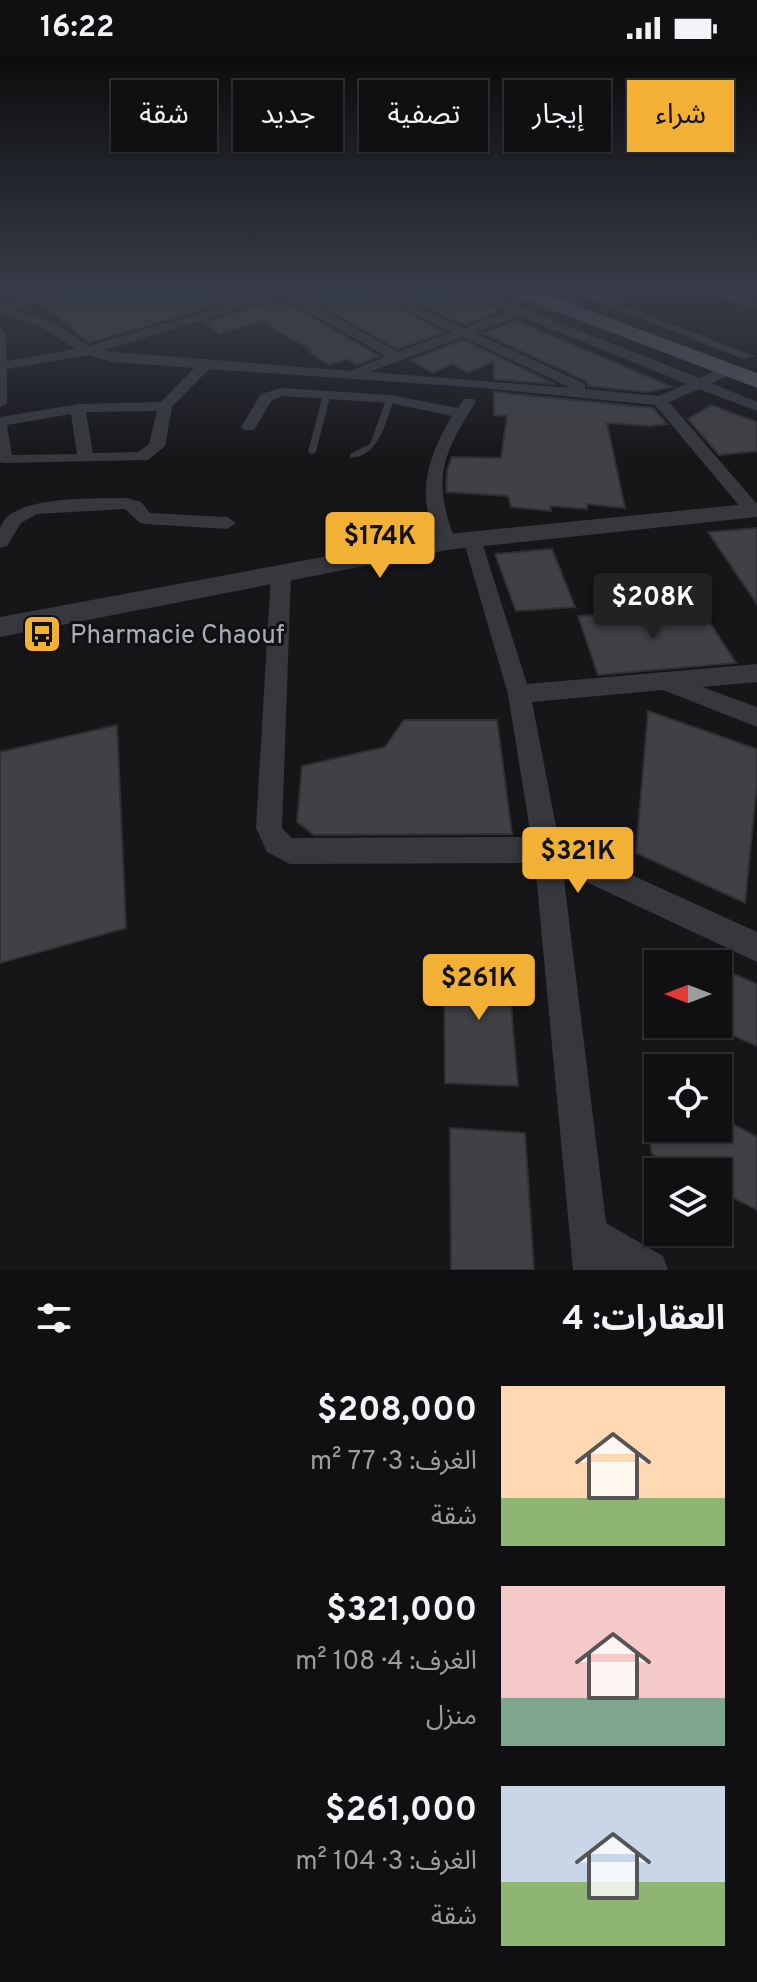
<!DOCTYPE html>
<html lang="ar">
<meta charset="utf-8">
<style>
body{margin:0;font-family:Overpass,"Noto Sans Arabic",sans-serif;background:#1e1e20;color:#f1f3f6;direction:rtl;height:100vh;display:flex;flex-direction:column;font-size:30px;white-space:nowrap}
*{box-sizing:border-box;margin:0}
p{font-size:26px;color:#9c9d9f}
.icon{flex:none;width:44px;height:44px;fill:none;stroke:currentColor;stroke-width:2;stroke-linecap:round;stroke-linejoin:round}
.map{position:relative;height:1214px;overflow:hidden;direction:ltr}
.side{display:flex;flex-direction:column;background:#101012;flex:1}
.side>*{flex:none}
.guide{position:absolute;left:24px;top:24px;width:710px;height:72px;direction:rtl;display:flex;gap:16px}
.needle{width:52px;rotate:270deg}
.fabs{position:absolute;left:644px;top:894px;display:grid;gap:16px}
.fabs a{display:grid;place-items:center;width:88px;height:88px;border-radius:0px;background:#101012;box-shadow:0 2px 6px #0004,0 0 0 2px #303032;font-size:40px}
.price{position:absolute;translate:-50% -68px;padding:0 18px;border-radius:8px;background:#f2b134;color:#111;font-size:26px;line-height:52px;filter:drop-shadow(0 2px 4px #0008)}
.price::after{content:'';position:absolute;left:50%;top:48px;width:24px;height:18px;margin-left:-12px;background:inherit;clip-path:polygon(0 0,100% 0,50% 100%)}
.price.active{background:#222;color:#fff}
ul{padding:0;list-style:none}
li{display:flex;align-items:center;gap:24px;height:200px;padding:0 32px}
li span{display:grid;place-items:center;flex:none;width:224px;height:160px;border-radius:0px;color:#555}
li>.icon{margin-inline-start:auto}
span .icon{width:96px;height:96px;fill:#fffc;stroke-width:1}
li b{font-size:34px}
h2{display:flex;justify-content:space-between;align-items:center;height:96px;padding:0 32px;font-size:34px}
.tag{padding:0 28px;border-radius:0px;background:#101012;box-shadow:0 2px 6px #0004,0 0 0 2px #303032;font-size:28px;line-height:72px}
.tag.active{background:#f2b134;color:#111}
.status{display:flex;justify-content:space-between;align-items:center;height:56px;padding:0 40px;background:#101012;direction:ltr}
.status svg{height:22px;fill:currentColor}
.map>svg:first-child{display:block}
.building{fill:#404145;stroke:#303034;stroke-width:2}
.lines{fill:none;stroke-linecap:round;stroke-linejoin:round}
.service{fill:#37383d;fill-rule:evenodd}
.minor{fill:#37383d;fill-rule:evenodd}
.tertiary{fill:#37383d;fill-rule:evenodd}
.primary{fill:#53555c;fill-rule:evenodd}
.labels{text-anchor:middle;stroke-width:6;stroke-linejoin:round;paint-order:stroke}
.poi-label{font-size:26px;fill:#a8adb8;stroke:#111113;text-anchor:start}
</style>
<div class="status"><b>16:22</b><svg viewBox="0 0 49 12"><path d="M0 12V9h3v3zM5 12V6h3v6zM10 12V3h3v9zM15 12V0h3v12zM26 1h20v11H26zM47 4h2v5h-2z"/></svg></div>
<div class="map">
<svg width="757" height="1214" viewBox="0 0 757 1214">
<rect width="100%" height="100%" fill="#161618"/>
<!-- building -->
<path class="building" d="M 74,236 L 254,236 L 257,237 L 89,287 L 42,247 Z
M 319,236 L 368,236 L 444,276 L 398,293 L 304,240 Z
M 392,236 L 454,236 L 500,256 L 464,269 Z
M 273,246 L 278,248 L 285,246 L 379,300 L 357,309 L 347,303 L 329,309 L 309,296 L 313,295 L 261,265 L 220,278 L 205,266 Z
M 516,265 L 672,331 L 647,336 L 588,330 L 586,325 L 483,277 Z
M 463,284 L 555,328 L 494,323 L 494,305 L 468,317 L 453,308 L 432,317 L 411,304 Z
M 494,336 L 653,352 L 667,368 L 649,370 L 607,367 L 625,452 L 587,448 L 587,453 L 550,450 L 551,455 L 511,451 L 508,440 L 446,436 L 447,414 L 452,401 L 501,402 L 507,360 L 494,359 Z
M 711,349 L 757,366 L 757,395 L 719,399 L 688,363 Z
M 757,472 L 757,548 L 708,476 Z
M 552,493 L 575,551 L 516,555 L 495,498 Z
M 701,553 L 736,607 L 598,619 L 578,560 Z
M 648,655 L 757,693 L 757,727 L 745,847 L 636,797 Z
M 404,664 L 497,664 L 512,778 L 314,779 L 297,766 L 302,710 L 385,691 Z
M 117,669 L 126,872 L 0,907 L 0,696 Z
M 444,899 L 507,901 L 518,1030 L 445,1027 Z
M 718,911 L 757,928 L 757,990 L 718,973 Z
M 718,1060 L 757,1081 L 757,1154 L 718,1134 L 718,1116 L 685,1116 L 652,1098 L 647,1072 L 718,1072 Z
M 450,1072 L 525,1077 L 534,1214 L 451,1214 Z"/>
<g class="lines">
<!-- service -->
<path class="service" d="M 324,335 L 331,337 L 316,396 L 312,398 L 308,396 Z
M 387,341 L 394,343 C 385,367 380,400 350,402 L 350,398 L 370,388 Z"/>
<!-- minor -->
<path class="minor" d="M 53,236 L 71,236 L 12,253 L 52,266 L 89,290 L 270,236 L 291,236 L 398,296 L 452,276 L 371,236 L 386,236 L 464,272 L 509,256 L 465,236 C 488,234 507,250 529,251 L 530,255 L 699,322 L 722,312 L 732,312 L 732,318 L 711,327 L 757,346 L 757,355 L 699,333 L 669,346 L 757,448 L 757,460 L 747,459 L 655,349 L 483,332 L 209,313 L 172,351 L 165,390 L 148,404 L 3,407 L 0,406 L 0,361 L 78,348 L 161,346 L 194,312 L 113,306 L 87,299 L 7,313 L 7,347 L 0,351 L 0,273 L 6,277 L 7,305 L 75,293 L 44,272 L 0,257 L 0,248 ZM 281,240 L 386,300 L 351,315 L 102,295 ZM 520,260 L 687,328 L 658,340 L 585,333 L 585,328 L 475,277 ZM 463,281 L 571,332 L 369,316 ZM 157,355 L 149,388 L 138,396 L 93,397 L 86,356 ZM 71,358 L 77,398 L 12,399 L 7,369 Z
M 573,236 L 589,236 L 755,300 L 743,303 Z
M 706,236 L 722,236 L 757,247 L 757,255 Z
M 282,332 L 390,339 L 458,352 L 464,343 L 474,343 L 476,346 C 441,399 432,426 456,486 L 454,490 L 447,492 C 437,489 436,482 433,473 C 417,432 430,397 452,360 L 390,347 L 283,340 L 272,344 L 254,374 L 244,374 L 241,371 L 261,338 Z
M 127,442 L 141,446 L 150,457 L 227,461 L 236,467 L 227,473 L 145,468 L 139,466 L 125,453 L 37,458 L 21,467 L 7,490 L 0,492 C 0,486 0,479 0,473 C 8,438 98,443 127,442 Z
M 472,477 L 481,483 L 527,628 L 757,608 L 757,626 L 702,631 L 757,651 L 757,671 L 663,634 L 532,646 L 559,786 L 757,876 L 757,906 L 563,815 L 606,1167 L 663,1200 L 668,1214 L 573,1214 L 535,807 L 290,808 L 267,796 L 256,772 L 271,517 L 281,510 L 291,517 L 282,772 L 292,782 L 531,781 L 508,638 L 463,483 Z"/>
<!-- tertiary -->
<path class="tertiary" d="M 757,447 L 757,461 L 447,494 L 0,581 L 0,561 L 447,478 Z"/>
<!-- primary -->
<path class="primary" d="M 513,236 L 539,236 L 757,317 L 757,332 L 516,240 Z"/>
</g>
<!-- sky -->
<linearGradient id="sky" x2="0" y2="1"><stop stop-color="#0c0c0d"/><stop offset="0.58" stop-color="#363c48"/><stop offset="1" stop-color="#363c48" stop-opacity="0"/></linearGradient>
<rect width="757" height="405" fill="url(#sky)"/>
<!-- icons -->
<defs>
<symbol id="bus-square" viewBox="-11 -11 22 22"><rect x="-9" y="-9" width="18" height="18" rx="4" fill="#f2b134" stroke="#111113"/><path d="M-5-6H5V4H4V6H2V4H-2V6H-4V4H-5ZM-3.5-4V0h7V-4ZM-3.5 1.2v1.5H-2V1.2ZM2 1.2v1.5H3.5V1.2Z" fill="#111"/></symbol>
</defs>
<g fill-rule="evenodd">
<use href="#bus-square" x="20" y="556" width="44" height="44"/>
</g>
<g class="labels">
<!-- poi labels -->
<g class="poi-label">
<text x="70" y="587">Pharmacie Chaouf</text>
</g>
</g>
</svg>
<div class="fabs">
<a><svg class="needle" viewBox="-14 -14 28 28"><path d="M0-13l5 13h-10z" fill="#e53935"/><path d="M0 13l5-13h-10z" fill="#9c9d9f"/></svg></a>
<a><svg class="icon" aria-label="locate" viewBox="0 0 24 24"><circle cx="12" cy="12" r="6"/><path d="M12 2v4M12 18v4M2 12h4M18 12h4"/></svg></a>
<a><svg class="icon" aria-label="layers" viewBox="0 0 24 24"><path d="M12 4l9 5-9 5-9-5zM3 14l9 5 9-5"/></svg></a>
</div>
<b class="price" style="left:380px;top:524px">$174K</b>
<b class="price active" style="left:653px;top:585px">$208K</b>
<b class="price" style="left:578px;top:839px">$321K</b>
<b class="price" style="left:479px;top:966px">$261K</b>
<div class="guide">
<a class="tag active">شراء</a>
<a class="tag">إيجار</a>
<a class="tag">تصفية</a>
<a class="tag">جديد</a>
<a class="tag">شقة</a>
</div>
</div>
<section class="side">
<h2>العقارات: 4<svg class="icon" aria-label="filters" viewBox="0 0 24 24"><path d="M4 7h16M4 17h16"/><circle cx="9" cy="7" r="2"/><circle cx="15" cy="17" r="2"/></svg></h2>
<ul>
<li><span style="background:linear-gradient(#ffd9b3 70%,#8fb573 0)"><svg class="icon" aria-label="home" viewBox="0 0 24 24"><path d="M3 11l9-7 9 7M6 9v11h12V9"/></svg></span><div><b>$208,000</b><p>الغرف: 3 · 77 m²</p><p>شقة</p></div></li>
<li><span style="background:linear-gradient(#f6c9c9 70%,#7fa58c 0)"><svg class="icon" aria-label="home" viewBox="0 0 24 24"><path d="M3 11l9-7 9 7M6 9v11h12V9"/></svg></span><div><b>$321,000</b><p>الغرف: 4 · 108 m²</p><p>منزل</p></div></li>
<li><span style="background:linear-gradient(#c9d6e8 60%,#8fb573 0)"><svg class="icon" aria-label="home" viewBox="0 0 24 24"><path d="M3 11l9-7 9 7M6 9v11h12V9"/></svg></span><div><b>$261,000</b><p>الغرف: 3 · 104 m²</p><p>شقة</p></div></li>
</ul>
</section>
